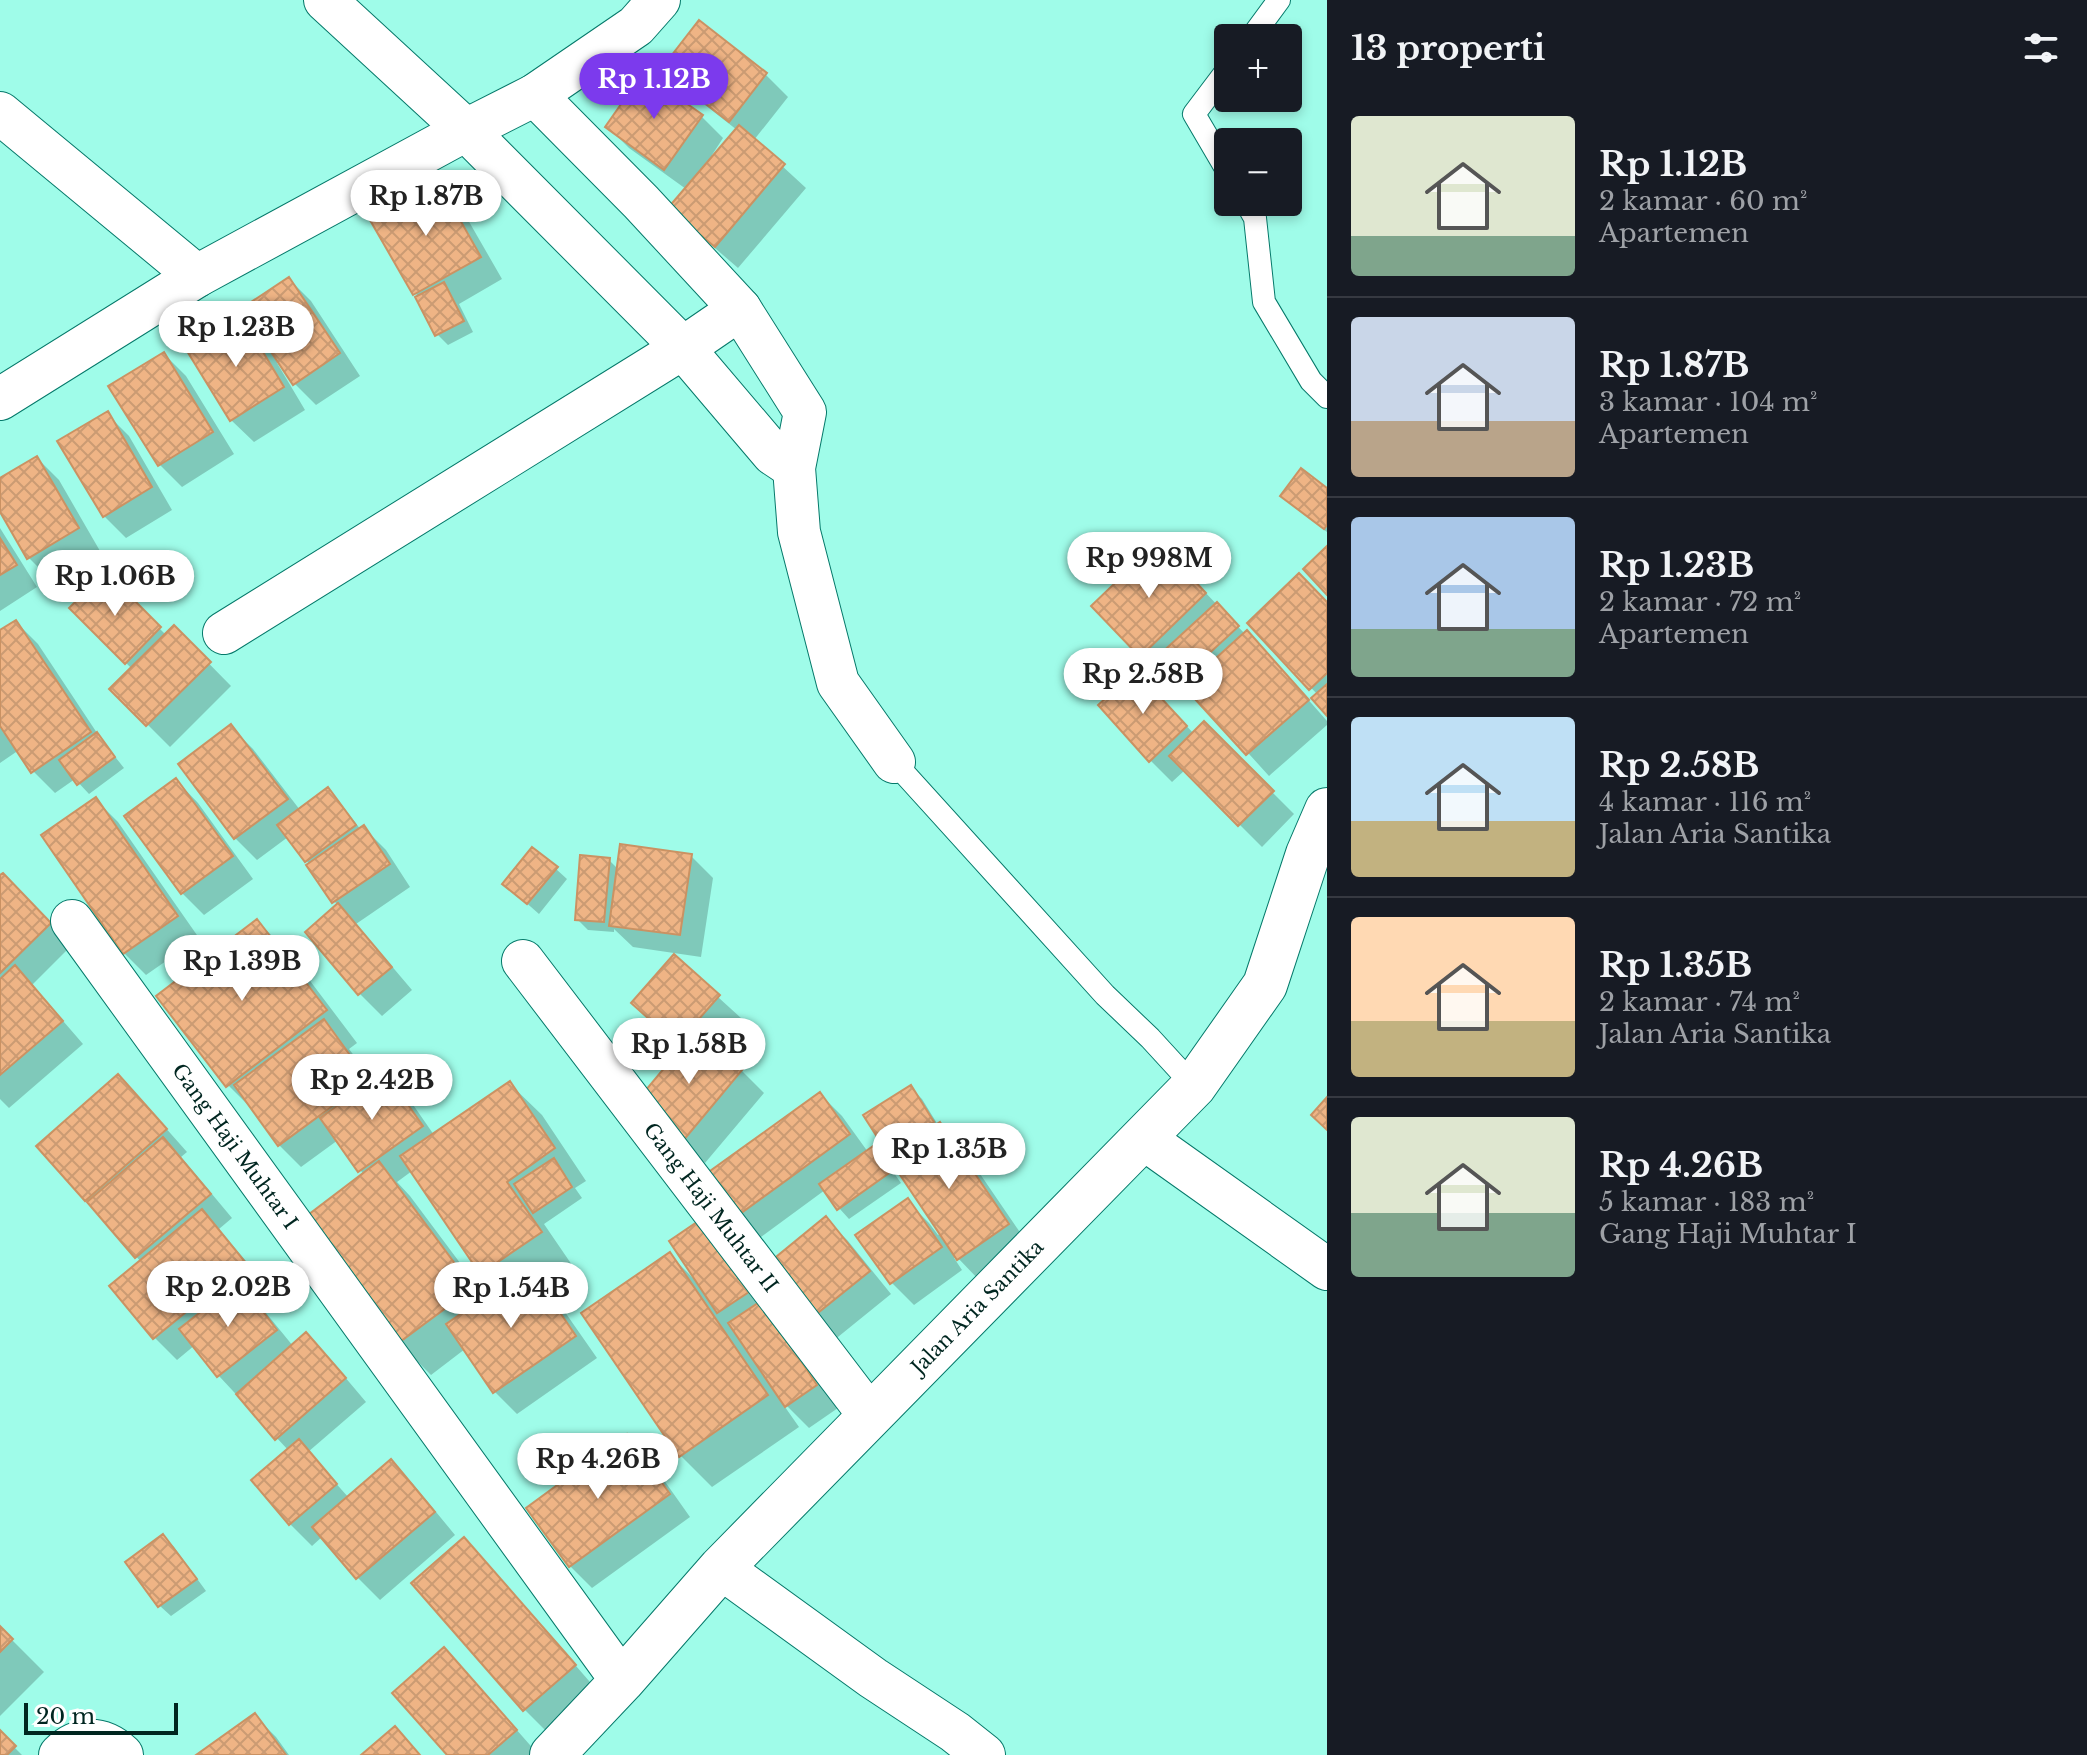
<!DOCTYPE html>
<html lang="id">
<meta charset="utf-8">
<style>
body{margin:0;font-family:"Libre Baskerville",serif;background:#242831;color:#f1f3f6;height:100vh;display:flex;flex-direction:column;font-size:30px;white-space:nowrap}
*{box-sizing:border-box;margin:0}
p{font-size:26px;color:#9ea1a6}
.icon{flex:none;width:44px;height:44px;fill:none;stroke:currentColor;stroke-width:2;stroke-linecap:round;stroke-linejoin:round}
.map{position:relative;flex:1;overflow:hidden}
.panel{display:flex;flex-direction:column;background:#171b24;width:760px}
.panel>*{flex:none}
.buttons{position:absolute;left:1214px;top:24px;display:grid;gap:16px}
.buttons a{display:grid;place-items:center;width:88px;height:88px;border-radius:8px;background:#171b24;box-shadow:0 4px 12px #0003;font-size:40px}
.scale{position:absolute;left:24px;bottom:20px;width:154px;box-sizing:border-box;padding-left:8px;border:4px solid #002620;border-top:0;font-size:22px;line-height:28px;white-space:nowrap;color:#002620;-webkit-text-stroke:6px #fff;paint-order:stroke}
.price{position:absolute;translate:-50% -68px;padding:0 18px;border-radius:28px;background:#fff;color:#222;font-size:26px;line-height:52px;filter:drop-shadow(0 2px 4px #0008)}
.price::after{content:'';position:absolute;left:50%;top:48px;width:24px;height:18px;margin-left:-12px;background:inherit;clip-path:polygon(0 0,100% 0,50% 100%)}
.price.on{background:#7c3aed;color:#fff}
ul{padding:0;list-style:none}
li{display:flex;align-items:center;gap:24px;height:200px;padding:0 24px}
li+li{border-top:2px solid #363941}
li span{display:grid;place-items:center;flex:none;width:224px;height:160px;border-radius:8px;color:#555}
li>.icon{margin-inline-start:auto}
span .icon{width:96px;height:96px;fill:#fffc;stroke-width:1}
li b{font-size:34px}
h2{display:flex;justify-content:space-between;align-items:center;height:96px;padding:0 24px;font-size:34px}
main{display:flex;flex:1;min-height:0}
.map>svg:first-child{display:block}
.shadow{fill:#0003;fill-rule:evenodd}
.building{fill:url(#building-cross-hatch);stroke:#ca9263;stroke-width:2}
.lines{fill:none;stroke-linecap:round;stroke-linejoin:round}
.service-casing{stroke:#05796a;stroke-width:24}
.minor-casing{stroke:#05796a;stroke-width:44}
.tertiary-casing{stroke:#05796a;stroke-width:46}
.service{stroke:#fff;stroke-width:22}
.minor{stroke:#fff;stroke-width:42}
.tertiary{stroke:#fff;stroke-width:44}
.labels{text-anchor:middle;stroke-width:6;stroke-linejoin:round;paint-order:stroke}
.street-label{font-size:20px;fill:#002620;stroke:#fff}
</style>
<main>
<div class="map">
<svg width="1327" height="1755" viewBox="0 0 1327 1755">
<defs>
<pattern id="building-cross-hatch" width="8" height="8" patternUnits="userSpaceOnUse" patternTransform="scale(2)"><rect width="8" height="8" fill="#efb485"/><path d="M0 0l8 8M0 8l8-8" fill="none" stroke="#cb9b73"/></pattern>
</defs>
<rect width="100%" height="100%" fill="#9ffce9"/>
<!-- shadow -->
<path class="shadow" d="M 699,23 L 766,75 L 788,97 L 754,140 L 806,188 L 738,268 L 693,229 L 686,189 L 629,148 L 607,126 L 627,99 L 606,86 L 596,75 L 638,69 L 650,80 L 701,116 L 723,138 L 712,155 L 714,157 L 737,130 L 686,90 L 664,68 Z
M 438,184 L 460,206 L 502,279 L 459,304 L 473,332 L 448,345 L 437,334 L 418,297 L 373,221 Z
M 289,279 L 311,301 L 360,376 L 316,405 L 294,383 L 280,361 L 277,363 L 305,410 L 254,442 L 231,420 L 241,320 L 267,345 Z
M 164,354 L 186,376 L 234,454 L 182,487 L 160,465 L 111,387 Z
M 107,414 L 129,436 L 172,510 L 126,538 L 104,516 Z
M 37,458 L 59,480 L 100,551 L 51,580 L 29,558 L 0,508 L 0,480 Z
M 1327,491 L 1327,532 L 1294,507 L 1283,496 Z
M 0,528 L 37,587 L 0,611 Z
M 1180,566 L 1245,634 L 1247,633 L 1269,655 L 1327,721 L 1327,725 L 1269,776 L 1172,669 L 1164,677 L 1094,606 Z
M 106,575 L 166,635 L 174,628 L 231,686 L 170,747 L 112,689 L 132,669 L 72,608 Z
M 1327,604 L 1327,713 L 1318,695 L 1249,623 Z
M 16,622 L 38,644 L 101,739 L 124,768 L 89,794 L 75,779 L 55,793 L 33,771 L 19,750 L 0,763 L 0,633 Z
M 1158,695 L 1194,734 L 1204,724 L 1294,814 L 1262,847 L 1185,770 L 1172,782 L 1150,760 Z
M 231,727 L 253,749 L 300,810 L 327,790 L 338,800 L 361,830 L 364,828 L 386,850 L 410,887 L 356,924 L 412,990 L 382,1016 L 360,994 L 308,932 L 338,906 L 309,866 L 310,865 L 288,837 L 257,860 L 235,838 Z
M 176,780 L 198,803 L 253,879 L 204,915 L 182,893 Z
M 96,800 L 118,822 L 199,938 L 146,975 L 124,953 Z
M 691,856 L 713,878 L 701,957 L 633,947 L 614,929 L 614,932 L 588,930 L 577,919 L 609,860 L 619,870 Z
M 556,869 L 567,879 L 539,914 L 505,884 Z
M 0,878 L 25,897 L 71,946 L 32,985 L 83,1044 L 9,1108 L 0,1099 Z
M 257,921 L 289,953 L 357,1043 L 349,1049 L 374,1082 L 385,1074 L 407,1096 L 434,1135 L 510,1084 L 542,1115 L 586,1181 L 575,1188 L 582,1198 L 544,1224 L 572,1265 L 544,1284 L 551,1292 L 597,1358 L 517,1414 L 495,1392 L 465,1349 L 431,1375 L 399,1343 L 364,1175 L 338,1140 L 301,1167 L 279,1145 L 260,1117 L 228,1085 ZM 412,1171 L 482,1273 L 499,1290 L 487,1299 L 410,1196 L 397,1182 Z
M 674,957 L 741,1018 L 715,1048 L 742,1071 L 764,1093 L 705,1163 L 659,1125 L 683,1049 L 656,1025 Z
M 911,1088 L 922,1099 L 938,1125 L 961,1146 L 1030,1247 L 980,1281 L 956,1256 L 954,1258 L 962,1270 L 914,1305 L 892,1283 L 907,1201 L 929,1223 L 938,1235 L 941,1233 L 866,1115 Z
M 820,1094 L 842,1116 L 868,1152 L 873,1148 L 884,1159 L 901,1183 L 849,1219 L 839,1208 L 825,1190 L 757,1240 L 735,1218 Z
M 140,1099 L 187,1152 L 181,1157 L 232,1218 L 219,1229 L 267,1286 L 253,1297 L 293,1346 L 328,1357 L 366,1402 L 308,1452 L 349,1498 L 391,1462 L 413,1484 L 455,1535 L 380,1600 L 358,1578 L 323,1536 L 312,1546 L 290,1524 L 289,1451 L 219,1376 L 195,1345 L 177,1360 L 155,1338 L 112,1286 L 141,1262 L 39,1146 Z
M 826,1219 L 848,1241 L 891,1294 L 833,1341 L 811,1319 Z
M 703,1221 L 838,1408 L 809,1428 L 787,1406 L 785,1407 L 799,1427 L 712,1487 L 680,1455 L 670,1255 L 693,1278 L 695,1277 Z
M 627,1437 L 649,1459 L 690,1517 L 592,1588 L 570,1566 Z
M 163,1536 L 174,1547 L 206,1591 L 171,1616 L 160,1606 L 128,1562 Z
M 464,1540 L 486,1562 L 596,1689 L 547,1732 L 525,1710 L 414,1583 Z
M 0,1628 L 44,1672 L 0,1716 Z
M 466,1672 L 537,1753 L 535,1755 L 449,1755 Z
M 254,1715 L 276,1737 L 289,1755 L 200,1755 Z
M 0,1733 L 22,1755 L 0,1755 Z"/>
<!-- building -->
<path class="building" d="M 699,20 L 767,73 L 729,122 L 661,69 Z
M 610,48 L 640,67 L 623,94 L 593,75 Z
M 643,73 L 703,115 L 664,170 L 605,127 Z
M 739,125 L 785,164 L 715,247 L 668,208 Z
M 438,181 L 481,257 L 413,295 L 370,220 Z
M 289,277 L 340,353 L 293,385 L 242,308 Z
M 444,282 L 464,321 L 435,336 L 415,297 Z
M 242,317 L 284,387 L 230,421 L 187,351 Z
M 164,352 L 213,432 L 158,466 L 108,386 Z
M 108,411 L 152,487 L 103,517 L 57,441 Z
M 37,456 L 79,528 L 27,559 L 0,512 L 0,478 Z
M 1301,468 L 1327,488 L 1327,525 L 1324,529 L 1280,496 Z
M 0,538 L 17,565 L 0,575 Z
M 1158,542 L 1206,593 L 1140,657 L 1091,606 Z
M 1327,546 L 1327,595 L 1303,569 Z
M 106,572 L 161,627 L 125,664 L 69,608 Z
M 1299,573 L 1327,602 L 1327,673 L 1309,690 L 1247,623 Z
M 1217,602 L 1239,626 L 1179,681 L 1157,657 Z
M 16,620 L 91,732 L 31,773 L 0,726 L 0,630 Z
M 174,625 L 211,662 L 146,726 L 109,689 Z
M 1247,630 L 1309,700 L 1246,755 L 1184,687 Z
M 1136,671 L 1187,726 L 1149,762 L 1098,705 Z
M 1327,684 L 1327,716 L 1311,698 Z
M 1204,721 L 1274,791 L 1238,826 L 1169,756 Z
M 231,724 L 288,799 L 234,839 L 178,764 Z
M 97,732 L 115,757 L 77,785 L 59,760 Z
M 176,778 L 233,856 L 181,894 L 124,816 Z
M 328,787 L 356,825 L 305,862 L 277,825 Z
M 96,797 L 178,916 L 123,954 L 41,835 Z
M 364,825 L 390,864 L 332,903 L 306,865 Z
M 620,844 L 692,854 L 680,935 L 609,926 Z
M 532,847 L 558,867 L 527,904 L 502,884 Z
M 580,855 L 610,858 L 604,922 L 575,920 Z
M 3,873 L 51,923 L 0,973 L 0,875 Z
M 338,903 L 392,967 L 358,995 L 305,932 Z
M 257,919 L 327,1010 L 226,1087 L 156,996 Z
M 674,954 L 720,995 L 677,1044 L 631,1003 Z
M 15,965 L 63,1021 L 0,1075 L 0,979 Z
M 324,1019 L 368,1080 L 278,1146 L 234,1085 Z
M 696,1030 L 743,1069 L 682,1142 L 635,1103 Z
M 385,1072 L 423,1126 L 358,1172 L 320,1118 Z
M 118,1074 L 167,1129 L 85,1201 L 36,1146 Z
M 510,1081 L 555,1148 L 507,1182 L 542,1232 L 480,1274 L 400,1156 Z
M 911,1085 L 934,1122 L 886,1151 L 863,1115 Z
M 820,1092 L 850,1134 L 733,1219 L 703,1176 Z
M 1327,1097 L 1327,1130 L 1311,1115 Z
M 940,1122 L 1009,1224 L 957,1260 L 888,1157 Z
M 163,1137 L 211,1194 L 135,1258 L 87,1202 Z
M 873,1146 L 892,1171 L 837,1210 L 819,1184 Z
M 554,1158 L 572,1187 L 533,1213 L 514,1184 Z
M 379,1161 L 473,1288 L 397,1344 L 304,1218 Z
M 908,1198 L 942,1247 L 890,1284 L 855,1235 Z
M 202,1209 L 246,1263 L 153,1339 L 109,1286 Z
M 826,1216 L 870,1271 L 809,1320 L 765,1266 Z
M 703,1218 L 752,1290 L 717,1313 L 669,1241 Z
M 670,1252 L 768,1395 L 679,1457 L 581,1313 Z
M 529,1267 L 576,1336 L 493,1393 L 446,1324 Z
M 240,1281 L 277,1330 L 217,1377 L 179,1329 Z
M 761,1301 L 817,1385 L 785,1407 L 728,1323 Z
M 306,1332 L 346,1378 L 275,1440 L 236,1394 Z
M 627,1434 L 670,1494 L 569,1567 L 526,1508 Z
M 299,1439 L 337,1484 L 289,1525 L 251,1480 Z
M 391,1459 L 435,1512 L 356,1579 L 312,1527 Z
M 163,1534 L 197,1579 L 158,1607 L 125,1562 Z
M 464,1537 L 576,1665 L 523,1711 L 411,1583 Z
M 0,1626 L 13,1639 L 0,1652 Z
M 444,1647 L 517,1730 L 488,1755 L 447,1755 L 392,1693 Z
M 255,1713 L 286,1755 L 196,1755 Z
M 395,1726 L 420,1755 L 361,1755 Z
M 0,1730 L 16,1746 L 7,1755 L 0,1755 Z"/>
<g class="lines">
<defs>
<path id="service" d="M 1251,38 L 1279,0
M 1228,69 L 1194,114 L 1228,172
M 1246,202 L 1255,218 L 1264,302 L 1311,381 L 1327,397
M 894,762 L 1105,995 L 1150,1038 L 1194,1086"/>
<g id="minor">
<path d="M 325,0 L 466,130 L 683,348 L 773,454 L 794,468"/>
<path d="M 535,95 L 641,202 L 740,309 L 805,412 L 794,468 L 799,532 L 838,683 L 894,762"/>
<path d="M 0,113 L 197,276"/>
<path d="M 0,399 L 197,276 L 466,130 L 535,95 L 636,26 L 659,0"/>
<path d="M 224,633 L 683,348 L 740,309"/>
<path id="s1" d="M 72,921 L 622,1681"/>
<path id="s2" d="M 523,961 L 870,1416"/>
<path d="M 1143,1138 L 1327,1269"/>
<path d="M 721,1568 L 873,1678 L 955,1732 L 984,1755"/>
<path d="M 60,1755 C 79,1736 102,1736 122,1755"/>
</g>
<g id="tertiary">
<path id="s3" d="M 552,1755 L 622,1681 L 721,1568 L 1194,1086 L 1265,985 L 1308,854 L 1327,810"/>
</g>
</defs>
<!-- service casing -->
<use href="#service" class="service-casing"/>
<!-- minor casing -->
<use href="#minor" class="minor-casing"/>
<!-- tertiary casing -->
<use href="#tertiary" class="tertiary-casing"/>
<!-- service -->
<use href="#service" class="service"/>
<!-- minor -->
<use href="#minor" class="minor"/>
<!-- tertiary -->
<use href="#tertiary" class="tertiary"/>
</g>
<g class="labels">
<!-- street labels -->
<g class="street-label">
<text dy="7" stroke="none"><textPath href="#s1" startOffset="278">Gang Haji Muhtar I</textPath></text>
<text dy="7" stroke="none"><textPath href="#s2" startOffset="310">Gang Haji Muhtar II</textPath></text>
<text dy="7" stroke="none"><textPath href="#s3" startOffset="618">Jalan Aria Santika</textPath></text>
</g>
</g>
</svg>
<div class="buttons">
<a>+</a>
<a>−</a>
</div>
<div class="scale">20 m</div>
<b class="price on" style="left:654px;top:121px">Rp 1.12B</b>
<b class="price" style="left:426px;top:238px">Rp 1.87B</b>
<b class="price" style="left:236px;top:369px">Rp 1.23B</b>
<b class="price" style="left:1149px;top:600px">Rp 998M</b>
<b class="price" style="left:115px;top:618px">Rp 1.06B</b>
<b class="price" style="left:1143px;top:716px">Rp 2.58B</b>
<b class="price" style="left:242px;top:1003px">Rp 1.39B</b>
<b class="price" style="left:689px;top:1086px">Rp 1.58B</b>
<b class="price" style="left:372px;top:1122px">Rp 2.42B</b>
<b class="price" style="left:949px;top:1191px">Rp 1.35B</b>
<b class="price" style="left:228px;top:1329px">Rp 2.02B</b>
<b class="price" style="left:511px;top:1330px">Rp 1.54B</b>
<b class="price" style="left:598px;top:1501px">Rp 4.26B</b>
</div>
<section class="panel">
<h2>13 properti<svg class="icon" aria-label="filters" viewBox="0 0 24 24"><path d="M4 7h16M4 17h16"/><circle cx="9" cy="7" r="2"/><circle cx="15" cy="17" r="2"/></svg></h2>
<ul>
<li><span style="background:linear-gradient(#dfe7d0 75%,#7fa58c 0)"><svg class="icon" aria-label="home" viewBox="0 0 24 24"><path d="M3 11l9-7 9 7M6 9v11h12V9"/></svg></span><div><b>Rp 1.12B</b><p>2 kamar · 60 m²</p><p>Apartemen</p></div></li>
<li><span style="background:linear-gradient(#c9d6e8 65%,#b9a48a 0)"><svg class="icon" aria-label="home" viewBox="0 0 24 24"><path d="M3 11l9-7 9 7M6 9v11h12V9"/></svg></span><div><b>Rp 1.87B</b><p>3 kamar · 104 m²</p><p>Apartemen</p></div></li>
<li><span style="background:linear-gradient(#a9c7e8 70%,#7fa58c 0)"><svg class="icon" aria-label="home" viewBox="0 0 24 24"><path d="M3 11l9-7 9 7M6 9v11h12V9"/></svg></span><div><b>Rp 1.23B</b><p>2 kamar · 72 m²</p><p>Apartemen</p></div></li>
<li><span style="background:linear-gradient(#bfe0f5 65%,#c2b280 0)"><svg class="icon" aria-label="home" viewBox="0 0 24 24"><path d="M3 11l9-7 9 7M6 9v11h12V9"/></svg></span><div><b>Rp 2.58B</b><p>4 kamar · 116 m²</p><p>Jalan Aria Santika</p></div></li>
<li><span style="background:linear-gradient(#ffd9b3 65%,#c2b280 0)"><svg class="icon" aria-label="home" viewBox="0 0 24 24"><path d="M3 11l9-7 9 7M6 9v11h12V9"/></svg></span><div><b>Rp 1.35B</b><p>2 kamar · 74 m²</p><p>Jalan Aria Santika</p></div></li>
<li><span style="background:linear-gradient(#dfe7d0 60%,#7fa58c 0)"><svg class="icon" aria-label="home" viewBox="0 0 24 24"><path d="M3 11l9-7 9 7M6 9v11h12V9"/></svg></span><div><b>Rp 4.26B</b><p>5 kamar · 183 m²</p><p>Gang Haji Muhtar I</p></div></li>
</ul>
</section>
</main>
